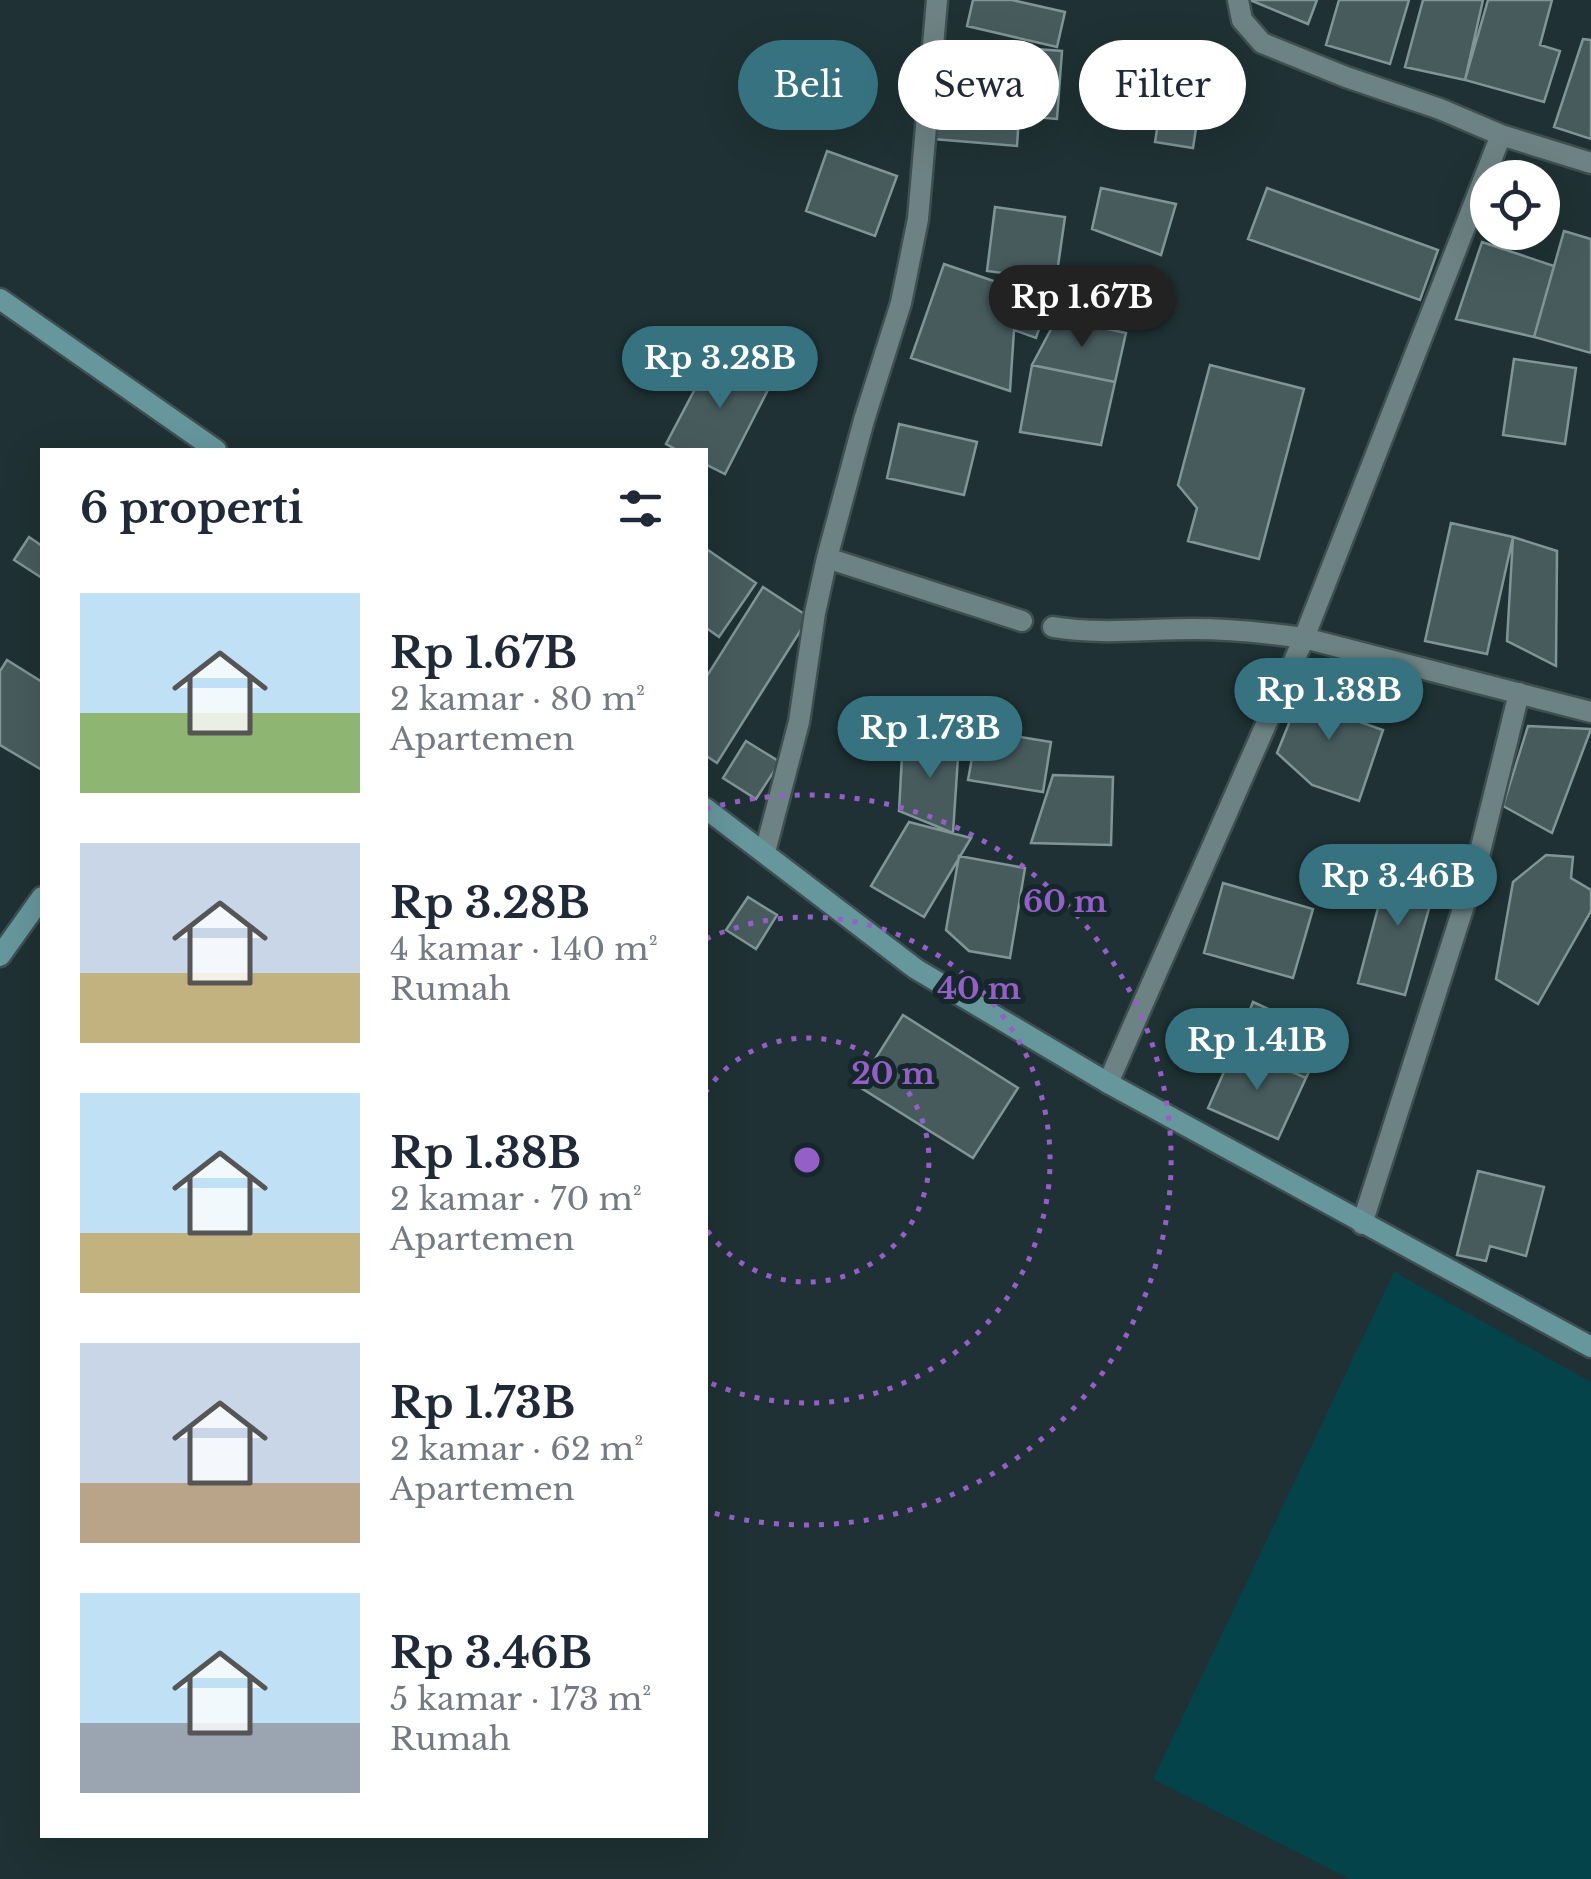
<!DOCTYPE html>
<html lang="id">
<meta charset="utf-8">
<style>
body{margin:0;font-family:"Libre Baskerville",serif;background:#f6f6f7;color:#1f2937;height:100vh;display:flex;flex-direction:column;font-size:38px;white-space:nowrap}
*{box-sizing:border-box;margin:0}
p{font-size:32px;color:#747a83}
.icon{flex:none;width:55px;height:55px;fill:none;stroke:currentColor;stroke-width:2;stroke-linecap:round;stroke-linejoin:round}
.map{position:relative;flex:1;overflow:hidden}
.side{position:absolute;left:40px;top:448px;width:668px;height:1390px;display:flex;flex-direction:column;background:#fff;border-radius:0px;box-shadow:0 10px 40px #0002}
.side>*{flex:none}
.top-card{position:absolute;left:738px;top:40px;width:702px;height:90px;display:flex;gap:20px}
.buttons{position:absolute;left:1470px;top:160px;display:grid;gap:20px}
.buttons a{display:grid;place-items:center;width:90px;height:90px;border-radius:50%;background:#fff;box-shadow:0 10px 40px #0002;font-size:50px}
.price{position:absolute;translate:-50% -85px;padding:0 22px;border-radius:35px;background:#36727f;color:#fff;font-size:32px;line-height:65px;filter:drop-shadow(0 2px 5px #0008)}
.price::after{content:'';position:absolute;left:50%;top:60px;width:30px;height:22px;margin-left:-15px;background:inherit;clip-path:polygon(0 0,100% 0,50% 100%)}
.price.selected{background:#222;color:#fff}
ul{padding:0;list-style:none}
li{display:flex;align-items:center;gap:30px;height:250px;padding:0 40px}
li span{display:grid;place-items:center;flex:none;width:280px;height:200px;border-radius:0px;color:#555}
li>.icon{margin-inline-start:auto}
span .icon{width:120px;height:120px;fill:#fffc;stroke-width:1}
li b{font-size:42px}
h2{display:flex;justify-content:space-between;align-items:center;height:120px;padding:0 40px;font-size:42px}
.tag{padding:0 35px;border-radius:45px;background:#fff;box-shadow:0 10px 40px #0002;font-size:35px;line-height:90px}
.tag.selected{background:#36727f;color:#fff}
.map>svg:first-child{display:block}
.green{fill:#044349}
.building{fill:#475b5d;stroke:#7f9597;stroke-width:2.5}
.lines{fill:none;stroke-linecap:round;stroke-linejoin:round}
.street-casing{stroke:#3f4f51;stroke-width:25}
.secondary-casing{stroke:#3f4f51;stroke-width:25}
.street{stroke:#6d8284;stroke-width:20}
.secondary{stroke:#65979c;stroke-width:20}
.ring{fill:none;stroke:#9460c8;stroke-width:5;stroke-dasharray:5 10}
.centre{fill:#9460c8;stroke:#15272a;stroke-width:5}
.ring-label{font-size:30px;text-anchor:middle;font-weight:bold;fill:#9460c8;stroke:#15272a;stroke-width:10;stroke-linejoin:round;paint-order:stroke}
</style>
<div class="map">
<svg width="1591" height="1879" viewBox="0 0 1591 1879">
<rect width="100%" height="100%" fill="#1f3134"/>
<!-- green -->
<path class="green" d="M 1394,1272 L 1591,1382 L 1591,1879 L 1350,1879 L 1153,1779 Z"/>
<!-- building -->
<path class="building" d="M 973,0 L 1012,0 L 1065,12 L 1057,47 L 967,26 Z
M 1250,0 L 1317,0 L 1308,24 Z
M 1339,0 L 1409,0 L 1390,64 L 1326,45 Z
M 1423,0 L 1483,0 L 1465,80 L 1405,67 Z
M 1488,0 L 1552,0 L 1540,45 L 1560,51 L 1544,102 L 1465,80 Z
M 1583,39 L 1591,40 L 1591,139 L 1554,127 Z
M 942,42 L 1062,51 L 1057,119 L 1019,116 L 1017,146 L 934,139 Z
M 1169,57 L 1206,63 L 1193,148 L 1155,142 Z
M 827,151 L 897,176 L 875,236 L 806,211 Z
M 1101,188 L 1176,204 L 1161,255 L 1092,229 Z
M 1267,188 L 1438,250 L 1420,300 L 1248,239 Z
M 995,207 L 1065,217 L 1056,280 L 987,271 Z
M 1564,231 L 1591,239 L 1591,353 L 1534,337 Z
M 1482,242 L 1554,266 L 1534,337 L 1456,319 Z
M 944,264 L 1049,300 L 1036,338 L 1014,330 L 1010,391 L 911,358 Z
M 1057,318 L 1126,333 L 1115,382 L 1032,365 Z
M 715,351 L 773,380 L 725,474 L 705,464 L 705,450 L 677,450 L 666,444 Z
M 1514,359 L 1576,368 L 1565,444 L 1503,435 Z
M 1032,365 L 1115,382 L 1101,445 L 1020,432 Z
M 1210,365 L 1304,389 L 1259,559 L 1188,541 L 1197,508 L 1178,485 Z
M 899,424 L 977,442 L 964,495 L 887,478 Z
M 1451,523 L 1513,537 L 1487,654 L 1425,641 Z
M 29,537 L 42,546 L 42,578 L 14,560 Z
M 1513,537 L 1557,551 L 1556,666 L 1507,641 Z
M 705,548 L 756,583 L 719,637 L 705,627 Z
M 763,587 L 809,617 L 717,763 L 705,755 L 705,679 Z
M 7,660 L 42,682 L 42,770 L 0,745 L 0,671 Z
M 1309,674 L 1332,674 L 1324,691 L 1337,697 L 1323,709 L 1383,730 L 1359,801 L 1312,785 L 1277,753 Z
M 1528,726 L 1591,729 L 1552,833 L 1503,806 Z
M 977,730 L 1051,742 L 1043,792 L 968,780 Z
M 903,738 L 959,742 L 953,833 L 899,811 Z
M 746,741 L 780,762 L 756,799 L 723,778 Z
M 1053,775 L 1113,777 L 1111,845 L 1031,843 Z
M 909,822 L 971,838 L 924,917 L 871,886 Z
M 1546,855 L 1573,857 L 1571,878 L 1591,890 L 1591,911 L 1538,1004 L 1496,979 L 1513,882 Z
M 959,856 L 1025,868 L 1010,958 L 969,951 L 946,930 Z
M 1390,863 L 1438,876 L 1405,995 L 1358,983 Z
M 1223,883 L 1313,909 L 1293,978 L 1204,953 Z
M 748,897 L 777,915 L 756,949 L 726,930 Z
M 1253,1002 L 1327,1036 L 1306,1078 L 1235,1047 Z
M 903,1015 L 1018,1088 L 973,1158 L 858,1086 Z
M 1235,1047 L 1306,1078 L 1278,1139 L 1208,1108 Z
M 1478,1171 L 1544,1187 L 1526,1256 L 1490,1246 L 1486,1261 L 1457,1255 Z"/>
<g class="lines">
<defs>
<path id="street" d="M 1501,135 L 1591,163
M 827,558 L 1022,621
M 1053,627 C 1102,635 1145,629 1194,629 C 1231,629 1268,633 1304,638 L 1591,712
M 765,852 L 799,722 L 815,613 L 827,558 L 864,420 L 901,303 L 918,219 L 937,0
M 1108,1083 L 1304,638 L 1501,135 L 1440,109 L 1346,77 L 1262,43 L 1242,20 L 1238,0
M 1362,1224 L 1476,868 L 1519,693"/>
<path id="secondary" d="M 0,299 L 216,450
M 705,808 L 916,969 L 1108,1083 L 1591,1347
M 0,956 L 42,897"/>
</defs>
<!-- street casing -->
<use href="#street" class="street-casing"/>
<!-- secondary casing -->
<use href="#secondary" class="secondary-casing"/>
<!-- street -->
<use href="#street" class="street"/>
<!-- secondary -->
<use href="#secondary" class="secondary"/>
</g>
<!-- distance rings -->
<g class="ring">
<path d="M705 1093A122 122 0 1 1 705 1227"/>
<path d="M706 939A243 243 0 1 1 706 1381"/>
<path d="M706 809A365 365 0 1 1 706 1511"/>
</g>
<circle cx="807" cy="1160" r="15" class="centre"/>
<g class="ring-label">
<text x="1065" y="912">60 m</text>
<text x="979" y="999">40 m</text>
<text x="893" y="1084">20 m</text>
</g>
</svg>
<div class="buttons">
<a><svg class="icon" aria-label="locate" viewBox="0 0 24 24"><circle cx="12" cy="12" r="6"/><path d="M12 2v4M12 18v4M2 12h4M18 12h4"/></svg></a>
</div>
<b class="price selected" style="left:1082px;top:350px">Rp 1.67B</b>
<b class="price" style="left:720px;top:411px">Rp 3.28B</b>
<b class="price" style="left:1329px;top:743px">Rp 1.38B</b>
<b class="price" style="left:930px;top:781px">Rp 1.73B</b>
<b class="price" style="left:1398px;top:929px">Rp 3.46B</b>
<b class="price" style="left:1257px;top:1093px">Rp 1.41B</b>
<div class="top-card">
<a class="tag selected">Beli</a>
<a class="tag">Sewa</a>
<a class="tag">Filter</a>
</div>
<section class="side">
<h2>6 properti<svg class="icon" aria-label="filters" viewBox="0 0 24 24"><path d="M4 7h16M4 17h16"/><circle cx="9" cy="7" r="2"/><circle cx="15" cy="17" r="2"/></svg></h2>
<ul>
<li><span style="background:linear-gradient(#bfe0f5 60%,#8fb573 0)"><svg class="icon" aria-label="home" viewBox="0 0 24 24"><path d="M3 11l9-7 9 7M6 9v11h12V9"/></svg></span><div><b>Rp 1.67B</b><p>2 kamar · 80 m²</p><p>Apartemen</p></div></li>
<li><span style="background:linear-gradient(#c9d6e8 65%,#c2b280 0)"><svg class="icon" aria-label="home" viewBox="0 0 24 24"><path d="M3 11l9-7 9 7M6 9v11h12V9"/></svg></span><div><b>Rp 3.28B</b><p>4 kamar · 140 m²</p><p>Rumah</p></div></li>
<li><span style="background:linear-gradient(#bfe0f5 70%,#c2b280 0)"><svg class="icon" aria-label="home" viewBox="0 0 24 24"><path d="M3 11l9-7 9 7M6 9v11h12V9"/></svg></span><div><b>Rp 1.38B</b><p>2 kamar · 70 m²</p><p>Apartemen</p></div></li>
<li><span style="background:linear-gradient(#c9d6e8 70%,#b9a48a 0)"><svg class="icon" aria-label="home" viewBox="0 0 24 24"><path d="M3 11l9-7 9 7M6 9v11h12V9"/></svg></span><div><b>Rp 1.73B</b><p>2 kamar · 62 m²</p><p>Apartemen</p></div></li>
<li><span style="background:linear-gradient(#bfe0f5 65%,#9aa5b1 0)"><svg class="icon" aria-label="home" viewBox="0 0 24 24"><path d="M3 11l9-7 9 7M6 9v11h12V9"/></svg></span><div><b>Rp 3.46B</b><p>5 kamar · 173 m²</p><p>Rumah</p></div></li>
</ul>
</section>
</div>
